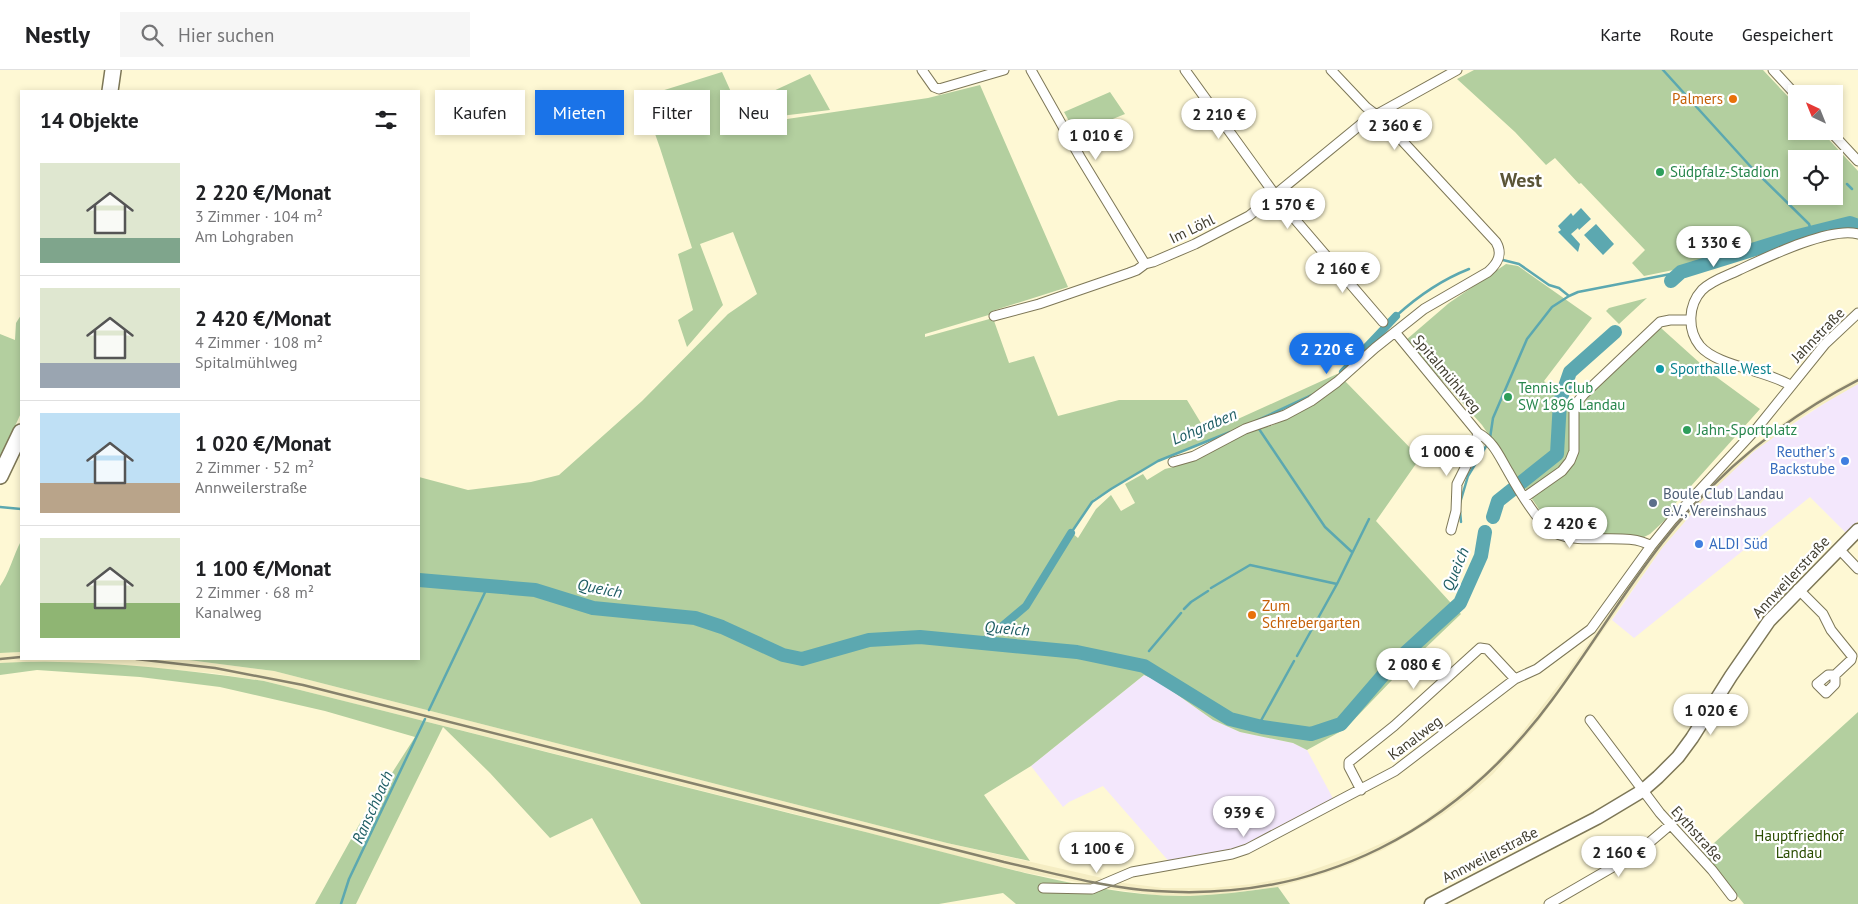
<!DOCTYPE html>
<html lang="de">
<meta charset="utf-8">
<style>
body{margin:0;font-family:"PT Sans",sans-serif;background:#f6f6f6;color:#202124;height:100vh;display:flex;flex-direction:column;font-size:19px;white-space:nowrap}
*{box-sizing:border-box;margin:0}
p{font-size:16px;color:#757577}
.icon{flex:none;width:28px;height:28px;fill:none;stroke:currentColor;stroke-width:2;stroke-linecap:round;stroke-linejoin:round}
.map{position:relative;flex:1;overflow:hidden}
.drawer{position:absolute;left:20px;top:20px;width:400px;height:570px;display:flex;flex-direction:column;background:#fff;border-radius:0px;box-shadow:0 2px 8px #0003}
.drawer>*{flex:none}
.hud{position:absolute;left:435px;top:20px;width:475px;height:45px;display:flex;gap:10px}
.needle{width:32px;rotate:317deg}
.controls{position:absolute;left:1788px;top:15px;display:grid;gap:10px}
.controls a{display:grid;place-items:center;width:55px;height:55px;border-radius:0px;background:#fff;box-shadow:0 2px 8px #0003;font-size:25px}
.price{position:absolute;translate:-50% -42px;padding:0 11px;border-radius:18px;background:#fff;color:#222;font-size:16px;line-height:32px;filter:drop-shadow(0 1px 2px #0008)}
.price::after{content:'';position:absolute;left:50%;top:30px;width:15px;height:11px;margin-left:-8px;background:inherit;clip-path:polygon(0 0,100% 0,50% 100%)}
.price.current{background:#1a73e8;color:#fff}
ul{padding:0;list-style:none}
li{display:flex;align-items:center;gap:15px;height:125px;padding:0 20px}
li+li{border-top:1px solid #e0e0e0}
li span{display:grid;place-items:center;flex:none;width:140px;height:100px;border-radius:0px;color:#555}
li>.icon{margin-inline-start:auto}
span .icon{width:60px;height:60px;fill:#fffc;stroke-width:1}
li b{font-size:21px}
h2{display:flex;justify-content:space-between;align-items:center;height:60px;padding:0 20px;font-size:21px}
.chip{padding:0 18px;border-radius:0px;background:#fff;box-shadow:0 2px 8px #0003;font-size:18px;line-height:45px}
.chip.current{background:#1a73e8;color:#fff}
header{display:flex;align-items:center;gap:30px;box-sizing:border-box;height:70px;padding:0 25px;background:#fff;border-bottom:1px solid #e0e0e0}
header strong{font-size:24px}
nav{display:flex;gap:28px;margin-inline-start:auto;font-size:18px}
.search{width:350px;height:45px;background:#f6f6f6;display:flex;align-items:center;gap:12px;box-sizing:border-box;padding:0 18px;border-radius:0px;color:#757577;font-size:19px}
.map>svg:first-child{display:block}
.commercial{fill:#f3e7fc}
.built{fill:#f5edc3}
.green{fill:#b3cf9f;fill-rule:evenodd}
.water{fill:#5ca8b0}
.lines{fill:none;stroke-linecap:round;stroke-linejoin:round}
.stream{stroke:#5ca8b0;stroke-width:2.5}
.canal{stroke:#5ca8b0;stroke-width:8}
.river{stroke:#5ca8b0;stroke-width:14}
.street-casing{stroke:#7d7757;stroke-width:11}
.secondary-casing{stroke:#7d7757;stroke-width:15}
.highway-casing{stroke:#7d7757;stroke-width:18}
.street{stroke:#fff;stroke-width:9}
.secondary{stroke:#fff;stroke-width:12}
.highway{stroke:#fff;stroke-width:15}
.rail{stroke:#86826c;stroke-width:2.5}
.food-dot{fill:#e8710a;stroke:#fff;stroke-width:2}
.leisure-dot{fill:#2e9e5b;stroke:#fff;stroke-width:2}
.culture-dot{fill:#0f9aa8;stroke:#fff;stroke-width:2}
.shop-dot{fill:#3f7fe0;stroke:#fff;stroke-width:2}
.service-dot{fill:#5c6f8a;stroke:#fff;stroke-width:2}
.labels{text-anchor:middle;stroke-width:4.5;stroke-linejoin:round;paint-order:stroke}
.food-label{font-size:15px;fill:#c56008;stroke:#fff;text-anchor:end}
.leisure-label{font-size:15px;fill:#27864d;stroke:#fff;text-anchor:start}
.street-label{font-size:15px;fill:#403d2f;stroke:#fff}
.culture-label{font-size:15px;fill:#0d838f;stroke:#fff;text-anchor:start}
.shop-label{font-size:15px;fill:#366cbe;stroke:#fff;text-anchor:end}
.service-label{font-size:15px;fill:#4e5e75;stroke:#fff;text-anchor:start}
.park-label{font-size:15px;fill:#2a4c00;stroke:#fff}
.water-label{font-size:16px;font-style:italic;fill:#1e5d64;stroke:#fff}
.district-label{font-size:20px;font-weight:bold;fill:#5b5537;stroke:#fff}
</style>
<header>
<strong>Nestly</strong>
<div class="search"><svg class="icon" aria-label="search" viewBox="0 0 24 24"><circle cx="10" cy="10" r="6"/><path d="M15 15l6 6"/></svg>Hier suchen</div>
<nav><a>Karte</a><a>Route</a><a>Gespeichert</a></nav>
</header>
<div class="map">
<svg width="1858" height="834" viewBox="0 0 1858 834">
<rect width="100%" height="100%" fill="#fef8d4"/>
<!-- commercial -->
<path class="commercial" d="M 1858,314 L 1858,451 L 1846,463 L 1810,427 L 1634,568 L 1612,550 L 1662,478 L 1707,426 L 1729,404 L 1753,382 L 1782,361 L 1828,331 Z
M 1144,605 L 1158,611 L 1213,650 L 1240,662 L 1293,673 L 1307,680 L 1336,734 L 1255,775 L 1172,795 L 1103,716 L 1069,732 L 1063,737 L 1031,696 Z"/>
<!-- built -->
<path class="built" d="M 1858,307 L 1858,314 L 1809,342 L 1753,382 L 1707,426 L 1662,478 L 1536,655 L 1493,704 L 1469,725 L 1442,745 L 1385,779 L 1350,795 L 1321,805 L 1278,817 L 1223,824 L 1189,826 L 1155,825 L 1105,818 L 1116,812 L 1163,818 L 1211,818 L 1253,814 L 1295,806 L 1358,784 L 1406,762 L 1426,749 L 1469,716 L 1489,699 L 1516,670 L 1566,605 L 1656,476 L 1724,401 L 1778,356 L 1824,326 Z
M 21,582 L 21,589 L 181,589 L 274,601 L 947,773 L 1102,808 L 1094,815 L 1027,803 L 972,790 L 835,754 L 264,611 L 212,603 L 85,593 L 0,593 L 0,583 Z"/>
<!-- green -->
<path class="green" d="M 1474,0 L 1763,0 L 1796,35 L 1796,61 L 1821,61 L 1858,101 L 1858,152 L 1849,149 L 1805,161 L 1683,198 L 1644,206 L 1632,193 L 1645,180 L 1581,113 L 1579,114 L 1555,88 L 1546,95 L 1515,62 L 1457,9 ZM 1796,89 L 1834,89 L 1834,126 L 1796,126 Z
M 722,2 L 746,55 L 928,28 L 980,15 L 1068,217 L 992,241 L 992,244 L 925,264 L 925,267 L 993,248 L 1009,293 L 1034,286 L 1058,346 L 1119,330 L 1187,330 L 1207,363 L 1337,304 L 1340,306 L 1319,321 L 1289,335 L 1214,369 L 1155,392 L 1094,429 L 1071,462 L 1078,468 L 1096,439 L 1111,425 L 1121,441 L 1135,433 L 1125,414 L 1143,404 L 1147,410 L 1165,399 L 1177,396 L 1175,393 L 1255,357 L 1268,357 L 1289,348 L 1344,310 L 1420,388 L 1376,451 L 1461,544 L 1394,608 L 1345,659 L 1307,680 L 1293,673 L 1240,662 L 1213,650 L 1158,611 L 1144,605 L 1031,696 L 984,725 L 1030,791 L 947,773 L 274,601 L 181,589 L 419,589 L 419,407 L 468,420 L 531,412 L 559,405 L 642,331 L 728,244 L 757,224 L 733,162 L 700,174 L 723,235 L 687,277 L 678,250 L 693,240 L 678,184 L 692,178 L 660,78 L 642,27 Z
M 810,4 L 830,40 L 747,50 L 741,36 Z
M 1110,22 L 1125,44 L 1076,64 L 1064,42 Z
M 1506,194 L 1518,196 L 1592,248 L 1544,311 L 1576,343 L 1595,318 L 1661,258 L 1711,303 L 1760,339 L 1674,435 L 1677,439 L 1650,464 L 1644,467 L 1582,466 L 1559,464 L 1549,454 L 1482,355 L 1406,270 L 1449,233 Z
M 1647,228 L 1619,254 L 1606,241 L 1609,238 Z
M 21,245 L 21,343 L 0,389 L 0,264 L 15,270 L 16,253 Z
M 21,471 L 21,582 L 0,583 L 0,516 C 9,504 13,486 21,471 Z
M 0,593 C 88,588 178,599 264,611 C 449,657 633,704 817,750 C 887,767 955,786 1025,803 C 1079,815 1134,827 1190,826 C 1220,825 1249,821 1278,817 L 1290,834 L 1016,834 L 1003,823 L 939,834 L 641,834 L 592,748 L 550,768 L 490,703 L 443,657 L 356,834 L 315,834 L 360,753 L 415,667 L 325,641 L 220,617 L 140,607 L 37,600 L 0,605 Z
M 1858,642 L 1858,834 L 1744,834 L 1703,783 Z"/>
<!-- water -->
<path class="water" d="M 1581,138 L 1591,149 L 1579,160 L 1578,158 L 1571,164 L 1580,174 L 1578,182 L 1558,162 L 1561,160 L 1558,156 L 1571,143 L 1573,146 Z
M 1596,154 L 1614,174 L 1603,185 L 1584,165 Z"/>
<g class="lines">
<!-- stream -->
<path class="stream" d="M 1663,0 L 1751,97 L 1809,154 L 1812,163
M 1847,114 L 1852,119
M 1503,190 L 1519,194 L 1549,215 L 1559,218 L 1569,226
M 1396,246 C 1418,226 1441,210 1469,199
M 1256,351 L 1312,325
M 1257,356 L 1325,457 L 1352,482
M 1490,368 L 1493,348 L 1527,269 L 1552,237 L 1569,226 L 1578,222 L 1681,202
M 1460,433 L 1468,406 L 1488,373
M 0,437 L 21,439
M 1460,441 L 1461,452
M 1071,463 L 1092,432 L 1111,419 L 1158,391 L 1230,362
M 1211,518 L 1250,495 L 1337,514 L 1369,449
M 1184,539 L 1191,532 L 1208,521
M 1149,581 L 1181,543
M 1297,586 L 1337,514
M 429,640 L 488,516
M 1258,656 L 1294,591
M 341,834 L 349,809 L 425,649"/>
<!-- canal -->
<path class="canal" d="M 1343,302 L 1396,246
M 982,573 L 1026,536 L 1071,463"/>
<!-- river -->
<path class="river" d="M 1671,211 L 1681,202 L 1794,167 L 1850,153 L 1858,156
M 1493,447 L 1498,431 L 1557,384 L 1560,331 L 1570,302 L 1615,262
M 419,510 L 535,520 L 593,538 L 695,548 L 722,557 L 783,585 L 802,589 L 869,570 L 920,567 L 1077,582 L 1144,596 L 1230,649 L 1262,657 L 1311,664 L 1341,654 L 1391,596 L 1460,533 L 1481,486 L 1485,462"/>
<defs>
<path id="street" d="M 922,0 L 934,17 L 939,19 L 1004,0
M 1031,0 L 1080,87 L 1145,194
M 1185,0 L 1281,133 L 1383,252
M 1773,0 L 1796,25
M 1830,61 L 1858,91
M 994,246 L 1039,234 L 1129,203 L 1137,200 L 1145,194 L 1153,192 L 1195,174 L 1249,146 L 1365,51 L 1457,0
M 1395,262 L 1478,363 C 1494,372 1499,386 1508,401 C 1517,417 1536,450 1550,460 C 1575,478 1628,460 1651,476
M 1790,315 C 1765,300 1717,296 1700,276 C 1687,260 1688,235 1702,220 C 1712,210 1727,206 1739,200 C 1765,188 1831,156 1858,164
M 1173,392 L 1194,386 L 1245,359 L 1285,345 L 1311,331 L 1337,312 L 1375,278 L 1424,239 L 1488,202 C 1498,193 1503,184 1496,172 L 1383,50 L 1366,37 L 1331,0
M 1525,427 L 1562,401 L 1570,391 L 1574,381 L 1574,336 L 1584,324 L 1660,252 L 1670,250 L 1691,250
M 1451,460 L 1456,441 L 1457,414 L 1473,382 L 1478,363
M 1839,479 L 1858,499
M 1798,519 L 1823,544 L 1831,560 L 1852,586 L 1851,590 L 1835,605
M 1828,605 L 1835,605 L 1835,614 L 1826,623 L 1817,614 Z
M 1590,650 L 1660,743 L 1712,800 L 1732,826
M 1361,720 L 1349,697 L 1349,692 L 1394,656 L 1480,578 L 1487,579 L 1515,609
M 1043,818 L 1092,819 L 1132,802 L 1232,784 L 1247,779 L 1395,701 L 1515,609 L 1537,599 L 1591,559 L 1651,476 L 1672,450 L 1758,357 L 1825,274 L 1858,243
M 1549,834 L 1637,783 L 1670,755"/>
<path id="secondary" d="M 1431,834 L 1597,748 L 1642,721 L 1658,707 L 1678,687 L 1692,668 L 1731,606 L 1769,551 L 1858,460"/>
<path id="highway" d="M 110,21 L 113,0
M 0,406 L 21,362"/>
</defs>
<!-- street casing -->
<use href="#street" class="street-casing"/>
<!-- secondary casing -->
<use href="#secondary" class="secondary-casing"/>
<!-- highway casing -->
<use href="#highway" class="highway-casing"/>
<!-- street -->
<use href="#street" class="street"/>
<!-- secondary -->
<use href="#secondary" class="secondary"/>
<!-- highway -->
<use href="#highway" class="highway"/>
<!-- rail -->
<path class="rail" d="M 0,589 L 21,587
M 136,589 L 215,598 L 303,615 L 1004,792 C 1054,803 1105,818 1156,821 C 1320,832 1455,761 1552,630 C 1590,579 1623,523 1662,473 C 1715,405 1782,349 1858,310"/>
</g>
<!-- markers -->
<g class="food-dot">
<circle cx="1733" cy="29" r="5"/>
<circle cx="1252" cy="545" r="5"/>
</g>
<g class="leisure-dot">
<circle cx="1660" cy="102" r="5"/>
<circle cx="1508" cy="327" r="5"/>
<circle cx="1687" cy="360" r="5"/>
</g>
<circle class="culture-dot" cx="1660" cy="299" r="5"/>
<g class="shop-dot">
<circle cx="1845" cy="391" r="5"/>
<circle cx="1699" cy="474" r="5"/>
</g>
<circle class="service-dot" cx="1653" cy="433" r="5"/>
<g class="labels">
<!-- food labels -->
<g class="food-label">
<text x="1723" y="34">Palmers</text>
<text x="1262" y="541" text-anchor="start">Zum<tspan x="1262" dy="17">Schrebergarten</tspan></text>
</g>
<!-- leisure labels -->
<g class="leisure-label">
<text x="1670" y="107">Südpfalz-Stadion</text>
<text x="1518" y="323">Tennis-Club<tspan x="1518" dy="17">SW 1896 Landau</tspan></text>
<text x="1697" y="365">Jahn-Sportplatz</text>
</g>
<!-- street labels -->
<g class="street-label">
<text transform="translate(1192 159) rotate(-26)" y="5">Im Löhl</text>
<text transform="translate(1818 265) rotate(-46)" y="5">Jahnstraße</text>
<text transform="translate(1447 304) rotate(50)" y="5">Spitalmühlweg</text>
<text transform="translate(1791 507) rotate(-47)" y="5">Annweilerstraße</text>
<text transform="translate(1415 668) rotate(-37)" y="5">Kanalweg</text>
<text transform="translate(1697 764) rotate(48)" y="5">Eythstraße</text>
<text transform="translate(1490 785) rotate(-27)" y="5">Annweilerstraße</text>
</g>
<!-- culture labels -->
<g class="culture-label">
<text x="1670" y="304">Sporthalle West</text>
</g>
<!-- shop labels -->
<g class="shop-label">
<text x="1835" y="387">Reuther's<tspan x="1835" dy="17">Backstube</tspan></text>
<text x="1709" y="479" text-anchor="start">ALDI Süd</text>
</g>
<!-- service labels -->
<g class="service-label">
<text x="1663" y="429">Boule Club Landau<tspan x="1663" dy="17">e.V., Vereinshaus</tspan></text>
</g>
<!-- park labels -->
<g class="park-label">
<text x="1799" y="771">Hauptfriedhof<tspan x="1799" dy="17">Landau</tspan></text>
</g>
<!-- water labels -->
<g class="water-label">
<text transform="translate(1204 356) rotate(-23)" y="6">Lohgraben</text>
<text transform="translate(1455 499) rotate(-68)" y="6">Queich</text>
<text transform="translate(600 518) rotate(11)" y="6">Queich</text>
<text transform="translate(1007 558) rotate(5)" y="6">Queich</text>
<text transform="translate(372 737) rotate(-66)" y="6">Ranschbach</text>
</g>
<!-- district labels -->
<g class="district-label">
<text x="1521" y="117">West</text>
</g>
</g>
</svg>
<div class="controls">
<a><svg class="needle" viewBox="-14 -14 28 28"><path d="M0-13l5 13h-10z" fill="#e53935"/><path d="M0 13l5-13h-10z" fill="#757577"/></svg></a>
<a><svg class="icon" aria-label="locate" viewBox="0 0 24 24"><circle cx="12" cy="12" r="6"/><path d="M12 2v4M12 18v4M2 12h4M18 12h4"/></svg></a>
</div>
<b class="price" style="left:1219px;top:70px">2 210 €</b>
<b class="price" style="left:1395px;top:81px">2 360 €</b>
<b class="price" style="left:1096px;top:91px">1 010 €</b>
<b class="price" style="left:1288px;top:160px">1 570 €</b>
<b class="price" style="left:1714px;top:198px">1 330 €</b>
<b class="price" style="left:1343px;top:224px">2 160 €</b>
<b class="price current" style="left:1327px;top:305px">2 220 €</b>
<b class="price" style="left:1447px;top:407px">1 000 €</b>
<b class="price" style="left:1570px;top:479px">2 420 €</b>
<b class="price" style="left:1414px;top:620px">2 080 €</b>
<b class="price" style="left:1711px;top:666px">1 020 €</b>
<b class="price" style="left:1244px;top:768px">939 €</b>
<b class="price" style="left:1097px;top:804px">1 100 €</b>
<b class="price" style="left:1619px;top:808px">2 160 €</b>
<div class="hud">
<a class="chip">Kaufen</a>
<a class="chip current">Mieten</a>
<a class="chip">Filter</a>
<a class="chip">Neu</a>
</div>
<section class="drawer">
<h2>14 Objekte<svg class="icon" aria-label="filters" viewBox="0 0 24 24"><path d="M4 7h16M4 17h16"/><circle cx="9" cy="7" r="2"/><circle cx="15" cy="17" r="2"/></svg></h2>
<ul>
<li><span style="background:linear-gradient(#dfe7d0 75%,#7fa58c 0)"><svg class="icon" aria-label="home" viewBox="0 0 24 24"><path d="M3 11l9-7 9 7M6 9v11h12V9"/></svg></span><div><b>2 220 €/Monat</b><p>3 Zimmer · 104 m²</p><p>Am Lohgraben</p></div></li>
<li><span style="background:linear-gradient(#dfe7d0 75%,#9aa5b1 0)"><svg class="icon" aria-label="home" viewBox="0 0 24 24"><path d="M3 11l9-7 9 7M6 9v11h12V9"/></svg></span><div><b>2 420 €/Monat</b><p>4 Zimmer · 108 m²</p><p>Spitalmühlweg</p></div></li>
<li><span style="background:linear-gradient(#bfe0f5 70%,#b9a48a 0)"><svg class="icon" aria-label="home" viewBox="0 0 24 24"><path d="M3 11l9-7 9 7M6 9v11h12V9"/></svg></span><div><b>1 020 €/Monat</b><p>2 Zimmer · 52 m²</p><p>Annweilerstraße</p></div></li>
<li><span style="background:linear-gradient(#dfe7d0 65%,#8fb573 0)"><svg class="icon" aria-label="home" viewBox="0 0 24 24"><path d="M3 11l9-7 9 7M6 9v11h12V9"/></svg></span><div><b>1 100 €/Monat</b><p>2 Zimmer · 68 m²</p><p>Kanalweg</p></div></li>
</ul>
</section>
</div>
